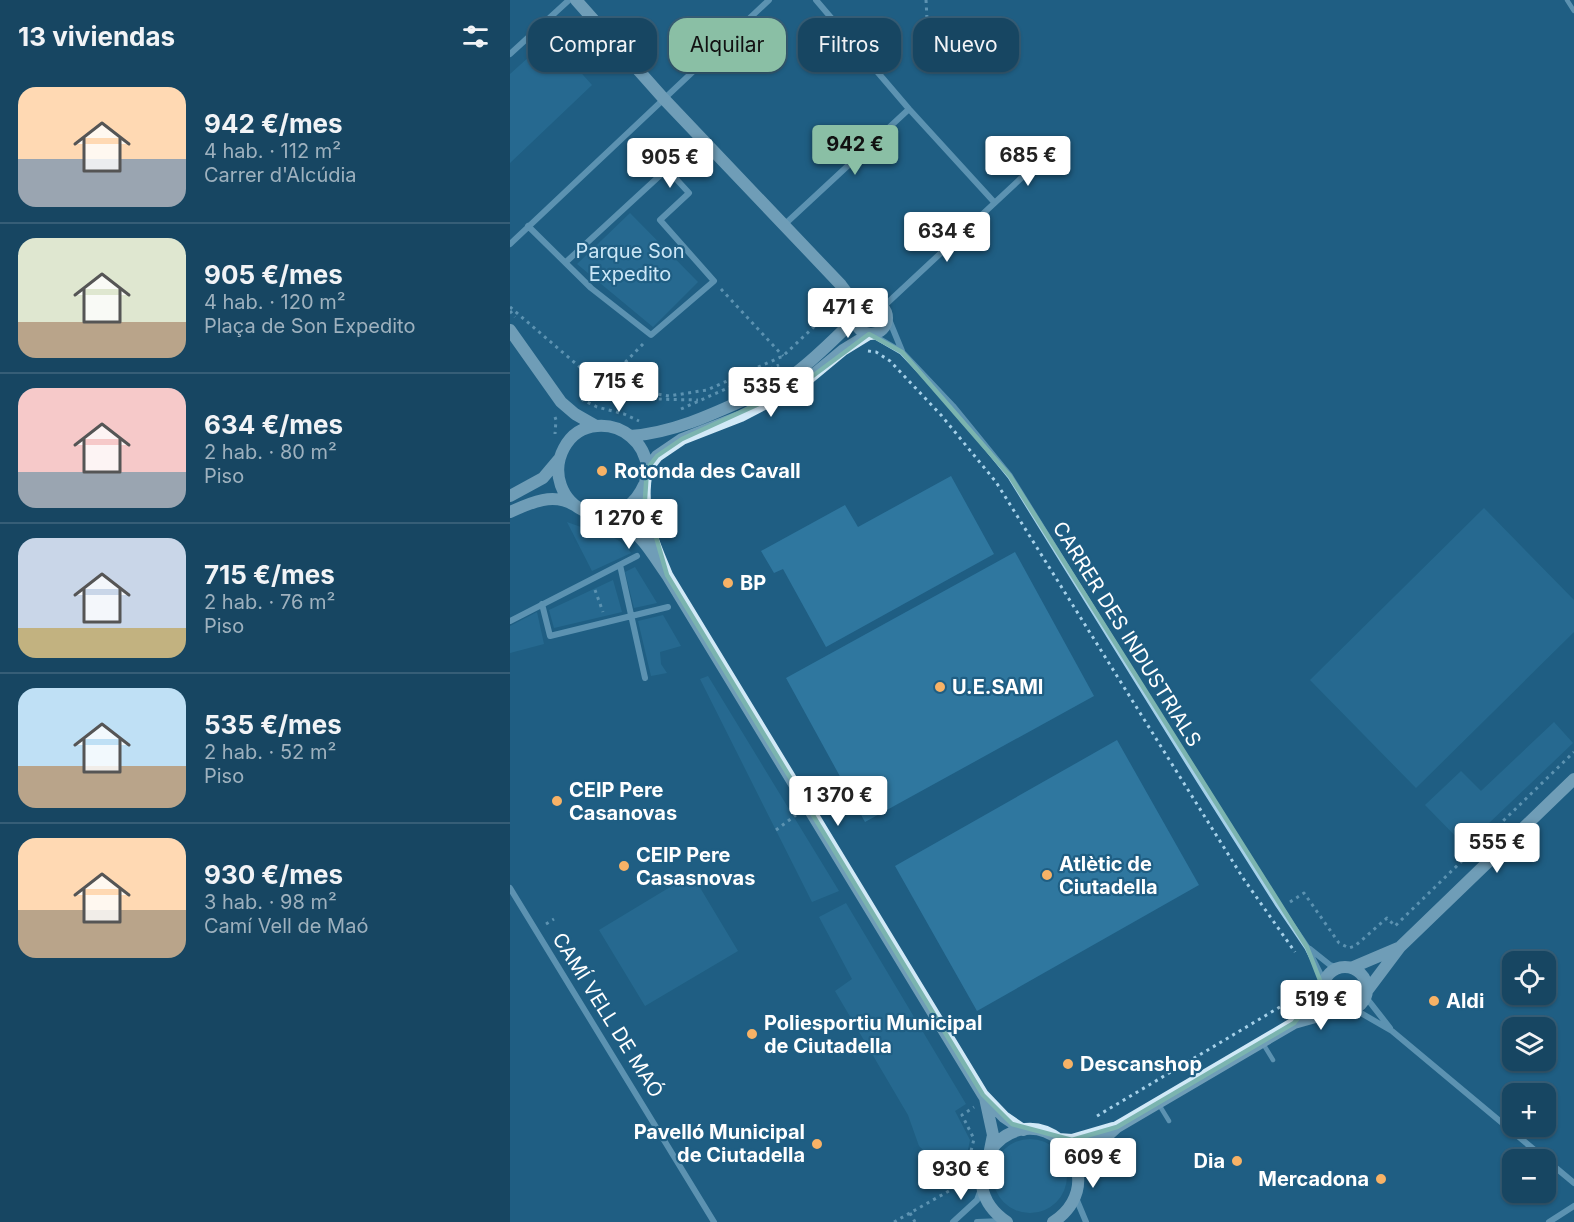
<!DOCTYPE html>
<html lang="es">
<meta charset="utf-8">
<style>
body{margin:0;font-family:Inter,sans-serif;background:#204d68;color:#f1f3f6;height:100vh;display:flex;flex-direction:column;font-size:22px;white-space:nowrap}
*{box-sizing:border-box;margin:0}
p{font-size:20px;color:#9eb1be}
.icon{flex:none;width:33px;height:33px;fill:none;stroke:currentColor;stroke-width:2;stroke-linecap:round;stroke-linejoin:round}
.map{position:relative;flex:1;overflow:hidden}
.drawer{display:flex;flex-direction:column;background:#174662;width:510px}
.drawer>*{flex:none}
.top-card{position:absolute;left:18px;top:18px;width:570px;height:54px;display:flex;gap:12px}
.controls{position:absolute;left:992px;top:951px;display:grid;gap:12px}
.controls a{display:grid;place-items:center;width:54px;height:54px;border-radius:12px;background:#174662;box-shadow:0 2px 4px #0004,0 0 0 2px #365e77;font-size:30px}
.price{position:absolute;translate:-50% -51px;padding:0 14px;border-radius:6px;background:#fff;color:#222;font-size:20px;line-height:39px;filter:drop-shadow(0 2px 3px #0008)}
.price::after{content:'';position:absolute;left:50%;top:36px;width:18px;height:14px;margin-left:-9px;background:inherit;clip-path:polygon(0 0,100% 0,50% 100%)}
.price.selected{background:#8abfa5;color:#111}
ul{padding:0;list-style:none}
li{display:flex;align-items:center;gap:18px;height:150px;padding:0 18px}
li+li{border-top:2px solid #365e77}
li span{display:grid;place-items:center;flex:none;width:168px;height:120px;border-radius:18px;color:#555}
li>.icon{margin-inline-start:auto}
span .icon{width:72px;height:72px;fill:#fffc;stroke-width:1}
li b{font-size:26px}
h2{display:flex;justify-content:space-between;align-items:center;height:72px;padding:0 18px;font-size:26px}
.chip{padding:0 21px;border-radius:18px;background:#174662;box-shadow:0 2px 4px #0004,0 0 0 2px #365e77;font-size:21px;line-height:54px}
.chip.selected{background:#8abfa5;color:#111}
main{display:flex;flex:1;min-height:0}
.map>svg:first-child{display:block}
.green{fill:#2f779f}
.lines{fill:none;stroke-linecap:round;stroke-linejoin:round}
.path{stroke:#a6d1e9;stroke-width:3;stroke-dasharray:3 4.5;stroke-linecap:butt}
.lane{stroke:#a6d1e9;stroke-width:4.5}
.street{stroke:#a6d1e9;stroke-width:6}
.secondary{stroke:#d1e9f7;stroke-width:12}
.marked{fill:none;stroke:#7bb4af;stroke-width:4.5;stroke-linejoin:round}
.poi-dot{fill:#f7b266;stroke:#1f5e83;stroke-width:2}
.labels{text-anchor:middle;stroke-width:4.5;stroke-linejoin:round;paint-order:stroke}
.park-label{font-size:20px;fill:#cbe7f7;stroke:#1f5e83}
.poi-label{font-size:20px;font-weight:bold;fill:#fff;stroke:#1f5e83;text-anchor:start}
.street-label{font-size:20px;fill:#fff;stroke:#1f5e83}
</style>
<main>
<section class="drawer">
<h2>13 viviendas<svg class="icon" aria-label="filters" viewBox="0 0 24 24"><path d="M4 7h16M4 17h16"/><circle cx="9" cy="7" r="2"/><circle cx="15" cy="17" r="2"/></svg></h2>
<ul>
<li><span style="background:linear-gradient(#ffd9b3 60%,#9aa5b1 0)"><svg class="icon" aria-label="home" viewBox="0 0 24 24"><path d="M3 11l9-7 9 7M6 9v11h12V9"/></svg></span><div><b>942 €/mes</b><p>4 hab. · 112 m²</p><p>Carrer d'Alcúdia</p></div></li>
<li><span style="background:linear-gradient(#dfe7d0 70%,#b9a48a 0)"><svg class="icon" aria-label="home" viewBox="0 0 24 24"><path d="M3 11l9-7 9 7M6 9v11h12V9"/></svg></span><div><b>905 €/mes</b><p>4 hab. · 120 m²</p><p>Plaça de Son Expedito</p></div></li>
<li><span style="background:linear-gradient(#f6c9c9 70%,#9aa5b1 0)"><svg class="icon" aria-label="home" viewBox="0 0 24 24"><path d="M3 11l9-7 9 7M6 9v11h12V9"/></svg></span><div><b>634 €/mes</b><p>2 hab. · 80 m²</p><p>Piso</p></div></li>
<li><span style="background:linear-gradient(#c9d6e8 75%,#c2b280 0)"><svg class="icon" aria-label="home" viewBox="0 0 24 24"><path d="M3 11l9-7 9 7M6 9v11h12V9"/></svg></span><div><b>715 €/mes</b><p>2 hab. · 76 m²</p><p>Piso</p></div></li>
<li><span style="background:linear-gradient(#bfe0f5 65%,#b9a48a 0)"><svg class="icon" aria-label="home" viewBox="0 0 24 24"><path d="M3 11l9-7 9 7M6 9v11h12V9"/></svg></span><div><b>535 €/mes</b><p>2 hab. · 52 m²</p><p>Piso</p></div></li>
<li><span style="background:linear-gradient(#ffd9b3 60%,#b9a48a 0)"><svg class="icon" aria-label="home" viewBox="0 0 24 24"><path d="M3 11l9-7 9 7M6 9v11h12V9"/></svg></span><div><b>930 €/mes</b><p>3 hab. · 98 m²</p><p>Camí Vell de Maó</p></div></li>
</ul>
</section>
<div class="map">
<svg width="1064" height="1222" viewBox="0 0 1064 1222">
<rect width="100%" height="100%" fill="#1f5e83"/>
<!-- green -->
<path class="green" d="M 40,38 L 82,85 L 0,163 L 0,74 Z
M 120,213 L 188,282 L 143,327 L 67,264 Z
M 441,476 L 484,554 L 316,647 L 273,569 L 264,573 L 251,551 L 335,505 L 348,527 Z
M 974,508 L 1064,600 L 1064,632 L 906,788 L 800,680 Z
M 57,522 C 78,531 108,532 121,553 L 82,571 Z
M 505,552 L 584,696 L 355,822 L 276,678 Z
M 125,567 L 147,603 L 124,608 L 115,572 Z
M 103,580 L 112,612 L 44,628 L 39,610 Z
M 27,612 L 34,644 L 0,653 L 0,626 Z
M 153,615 L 171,646 L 150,652 L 151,664 L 157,673 L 141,676 L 128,621 Z
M 198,676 L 329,891 L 302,902 L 190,679 Z
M 1044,722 L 1063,743 L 955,846 L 915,805 L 951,771 L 971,791 Z
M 607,740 L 689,885 L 467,1011 L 385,866 Z
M 185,872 L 192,884 L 189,886 L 228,951 L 135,1006 L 89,930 Z
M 336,903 L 456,1104 L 445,1111 L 460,1140 L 452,1178 L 448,1183 L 409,1146 L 398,1115 L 325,991 L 342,979 L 309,917 Z
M483 1176a37 37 0 1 1 74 0a37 37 0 1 1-74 0Z"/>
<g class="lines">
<!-- path -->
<path class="path" d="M 416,0 L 418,38
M 211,289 L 273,356
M 0,307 L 93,387 C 124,401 156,399 188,400
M 0,311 L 5,317
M 133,344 L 97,381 L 123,390 L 159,396 L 197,390 L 273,356 L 308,323 L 317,298 L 320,294
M 358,351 L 366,352 L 380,361 L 431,415 L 486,482 L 733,878 L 785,952
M 71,399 L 87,407 L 114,414 L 129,421
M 171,409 L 269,365
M 45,417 L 46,420 L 45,434
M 85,590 L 93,612
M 266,830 L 286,815
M 780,902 L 794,893 L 829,943 L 839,948 L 845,946 L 877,918 L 885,926 L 1064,752
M 36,924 L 44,919
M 587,1116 L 785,998
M 400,1213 L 405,1222
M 384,1222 L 453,1183 L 464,1139 L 452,1115 L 464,1107"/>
<!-- lane -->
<path class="lane" d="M 1057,0 L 1064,11
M 752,1042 L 763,1060
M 648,1103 L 659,1121"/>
<!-- street -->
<path class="street" d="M 306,0 L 399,109 L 484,202
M 0,54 L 59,0
M 274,225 L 399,109
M 18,226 L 81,288 L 141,335 L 204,281 L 150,220 L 179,193 L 157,169 L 56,262
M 0,244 L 259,0
M 373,307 L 537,154
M 378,317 L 392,351
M 361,334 L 392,352 L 443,406 L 500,476 L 689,780 L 767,903 L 797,947 L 815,983
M 110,565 L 135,678
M 32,604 L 40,636 L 158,607
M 0,621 L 127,556
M 0,888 L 204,1222
M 800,949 L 820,965 L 830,968
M 855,996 L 880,1028
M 844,1009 L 882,1031 L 1064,1183
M 566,1198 L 576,1222
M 443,1222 L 467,1200 L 471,1189
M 467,1222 L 493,1221
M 1039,1222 L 1064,1206"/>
<!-- secondary -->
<path class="secondary" d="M 66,0 L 154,99 L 331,285 L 348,308
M345 318a16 16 0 1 1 32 0a16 16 0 1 1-32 0Z
M 0,330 L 51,402 L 65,414 L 86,426
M 120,436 C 162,433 201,415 238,398 C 255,390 273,383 287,372 C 308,356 326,337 345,319
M 137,469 L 147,456 L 172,439 L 231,416 L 292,384 L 333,350 L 359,334
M 0,496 L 33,478 L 49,459
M 0,512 C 20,503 43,492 64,505
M 92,515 C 112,514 126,503 134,485
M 157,575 C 149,555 139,535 136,514 C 135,505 134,495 135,486 C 135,480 137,474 137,468 C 135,442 112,424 87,426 C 72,427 61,435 54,448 C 41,472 51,502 77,512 C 90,517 105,516 116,525 C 133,537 145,558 157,575 L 473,1095 L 494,1117 L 513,1130
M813 989a22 22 0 1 1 44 0a22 22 0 1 1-44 0Z
M 841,968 L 888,948
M 857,991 L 890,947 L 1064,779
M 784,1023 L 813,988
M 475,1098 L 483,1135 L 480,1150
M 548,1139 L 562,1140 L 603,1128
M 567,1169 L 573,1158 L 607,1127 L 784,1023 L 830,1010
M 497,1222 C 436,1181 497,1099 550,1140 C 561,1149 567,1162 568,1176 C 570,1195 559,1212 543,1222"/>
</g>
<!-- marked area -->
<path d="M0 0H1064V1222H0ZM 359,334 L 392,352 L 500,476 L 797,947 L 813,988 L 784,1023 L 607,1127 L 562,1140 L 502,1124 L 473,1095 L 157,575 L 135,499 L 137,469 L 147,456 L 172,439 L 292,384 Z" fill="#1f5e83" fill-opacity=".55" fill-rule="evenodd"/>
<path class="marked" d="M 359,334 L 392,352 L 500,476 L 797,947 L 813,988 L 784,1023 L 607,1127 L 562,1140 L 502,1124 L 473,1095 L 157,575 L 135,499 L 137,469 L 147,456 L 172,439 L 292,384 Z"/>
<!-- markers -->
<g class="poi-dot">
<circle cx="92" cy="471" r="6"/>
<circle cx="218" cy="583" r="6"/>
<circle cx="430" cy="687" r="6"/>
<circle cx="47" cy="801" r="6"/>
<circle cx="114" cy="866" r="6"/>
<circle cx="537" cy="875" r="6"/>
<circle cx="924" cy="1001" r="6"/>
<circle cx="242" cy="1034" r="6"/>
<circle cx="558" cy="1064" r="6"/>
<circle cx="307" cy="1144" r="6"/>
<circle cx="727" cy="1161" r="6"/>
<circle cx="871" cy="1179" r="6"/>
</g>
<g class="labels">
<!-- park labels -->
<g class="park-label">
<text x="120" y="258">Parque Son<tspan x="120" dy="23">Expedito</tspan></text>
</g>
<!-- poi labels -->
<g class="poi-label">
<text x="104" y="478">Rotonda des Cavall</text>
<text x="230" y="590">BP</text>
<text x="442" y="694">U.E.SAMI</text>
<text x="59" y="797">CEIP Pere<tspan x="59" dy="23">Casanovas</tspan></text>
<text x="126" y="862">CEIP Pere<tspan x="126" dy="23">Casasnovas</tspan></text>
<text x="549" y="871">Atlètic de<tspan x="549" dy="23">Ciutadella</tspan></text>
<text x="936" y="1008">Aldi</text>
<text x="254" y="1030">Poliesportiu Municipal<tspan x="254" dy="23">de Ciutadella</tspan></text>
<text x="570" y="1071">Descanshop</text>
<text x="295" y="1139" text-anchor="end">Pavelló Municipal<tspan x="295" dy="23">de Ciutadella</tspan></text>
<text x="715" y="1168" text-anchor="end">Dia</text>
<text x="859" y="1186" text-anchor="end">Mercadona</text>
</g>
<!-- street labels -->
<g class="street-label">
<text transform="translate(617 634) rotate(58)" y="7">CARRER DES INDUSTRIALS</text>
<text transform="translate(98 1015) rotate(58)" y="7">CAMÍ VELL DE MAÓ</text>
</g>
</g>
</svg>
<div class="controls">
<a><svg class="icon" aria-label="locate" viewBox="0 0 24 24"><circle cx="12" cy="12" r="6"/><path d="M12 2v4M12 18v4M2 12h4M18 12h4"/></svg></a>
<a><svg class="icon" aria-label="layers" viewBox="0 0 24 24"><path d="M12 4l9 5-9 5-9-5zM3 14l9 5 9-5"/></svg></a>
<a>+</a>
<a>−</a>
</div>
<b class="price selected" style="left:345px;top:176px">942 €</b>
<b class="price" style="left:518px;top:187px">685 €</b>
<b class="price" style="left:160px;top:189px">905 €</b>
<b class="price" style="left:437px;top:263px">634 €</b>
<b class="price" style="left:338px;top:339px">471 €</b>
<b class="price" style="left:109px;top:413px">715 €</b>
<b class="price" style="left:261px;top:418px">535 €</b>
<b class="price" style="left:119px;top:550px">1 270 €</b>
<b class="price" style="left:328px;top:827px">1 370 €</b>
<b class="price" style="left:987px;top:874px">555 €</b>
<b class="price" style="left:811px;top:1031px">519 €</b>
<b class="price" style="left:583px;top:1189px">609 €</b>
<b class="price" style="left:451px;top:1201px">930 €</b>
<div class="top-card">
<a class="chip">Comprar</a>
<a class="chip selected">Alquilar</a>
<a class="chip">Filtros</a>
<a class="chip">Nuevo</a>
</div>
</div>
</main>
